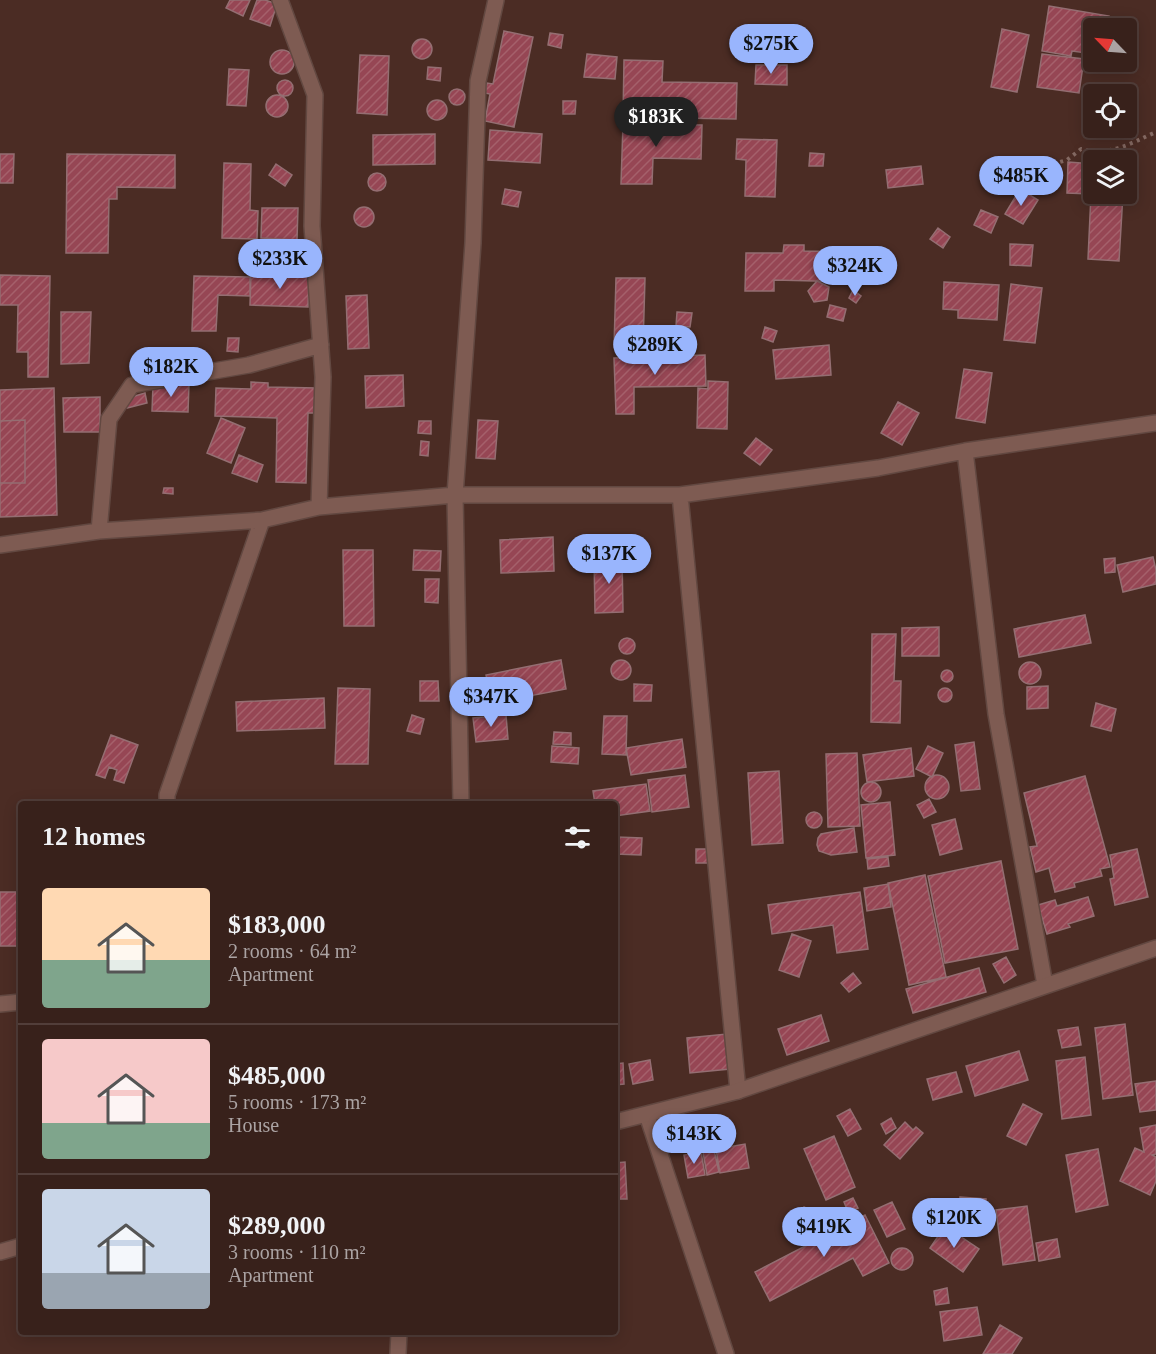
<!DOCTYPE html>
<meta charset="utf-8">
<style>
body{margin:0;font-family:"Times New Roman",serif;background:#432e28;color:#f1f3f6;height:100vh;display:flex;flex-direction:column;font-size:22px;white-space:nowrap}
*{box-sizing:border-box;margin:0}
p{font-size:20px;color:#aba3a3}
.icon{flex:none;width:33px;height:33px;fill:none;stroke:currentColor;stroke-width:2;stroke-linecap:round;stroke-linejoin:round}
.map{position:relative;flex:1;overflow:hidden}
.panel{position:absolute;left:18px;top:801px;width:600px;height:534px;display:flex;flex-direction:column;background:#38211b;border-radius:6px;box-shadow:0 3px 15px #0003,0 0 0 2px #523e3a}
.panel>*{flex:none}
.needle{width:39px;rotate:295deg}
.buttons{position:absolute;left:1083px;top:18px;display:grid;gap:12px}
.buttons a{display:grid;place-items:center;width:54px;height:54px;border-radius:6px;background:#38211b;box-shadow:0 3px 15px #0003,0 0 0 2px #523e3a;font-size:30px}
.price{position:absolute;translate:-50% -51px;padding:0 14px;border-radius:21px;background:#99b5fd;color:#111;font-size:20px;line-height:39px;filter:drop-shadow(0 2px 3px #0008)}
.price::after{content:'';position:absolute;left:50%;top:36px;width:18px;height:14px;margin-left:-9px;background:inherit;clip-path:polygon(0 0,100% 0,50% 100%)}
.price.active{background:#222;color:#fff}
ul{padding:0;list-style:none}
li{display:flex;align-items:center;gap:18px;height:150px;padding:0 24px}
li+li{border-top:2px solid #523e3a}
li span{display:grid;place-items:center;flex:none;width:168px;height:120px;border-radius:6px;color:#555}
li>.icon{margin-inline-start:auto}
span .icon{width:72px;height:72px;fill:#fffc;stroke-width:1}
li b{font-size:26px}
h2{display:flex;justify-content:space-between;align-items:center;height:72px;padding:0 24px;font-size:26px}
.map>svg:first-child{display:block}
.building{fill:url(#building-hatch);stroke:#946e72;stroke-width:1.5}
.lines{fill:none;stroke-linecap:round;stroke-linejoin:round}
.minor-casing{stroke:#624841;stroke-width:18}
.tertiary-casing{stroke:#624841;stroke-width:18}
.path{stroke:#846962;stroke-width:4;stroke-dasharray:3 4.5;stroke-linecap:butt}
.minor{stroke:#7e5b52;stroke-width:15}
.tertiary{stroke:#7e5b52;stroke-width:15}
</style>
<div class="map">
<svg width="1156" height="1354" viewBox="0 0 1156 1354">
<defs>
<pattern id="building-hatch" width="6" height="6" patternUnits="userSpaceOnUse" patternTransform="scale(1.5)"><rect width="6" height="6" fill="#964654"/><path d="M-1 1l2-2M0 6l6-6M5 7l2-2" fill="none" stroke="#a5606b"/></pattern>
</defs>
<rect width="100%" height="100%" fill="#4b2c24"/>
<!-- building -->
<path class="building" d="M 230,0 L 250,0 L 243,16 L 226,8 Z
M 257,0 L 265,0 L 277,4 L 270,26 L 250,19 Z
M 1049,6 L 1109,16 L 1106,28 L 1094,28 L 1094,54 L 1072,51 L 1071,56 L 1042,51 Z
M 1002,29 L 1029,35 L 1017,92 L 991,87 Z
M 504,31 L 533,37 L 514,127 L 485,121 L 490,94 L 485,93 L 487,83 L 493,84 Z
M 550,33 L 563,35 L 561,48 L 548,45 Z
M412 49a10 10 0 1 1 20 0a10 10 0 1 1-20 0Z
M270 62a12 12 0 1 1 24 0a12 12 0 1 1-24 0Z
M 587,54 L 617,57 L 615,79 L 584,77 Z
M 1042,54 L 1084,59 L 1079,93 L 1037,87 Z
M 360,55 L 389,56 L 387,115 L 357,113 Z
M 624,60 L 663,61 L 662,82 L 737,83 L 736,119 L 623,117 Z
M 756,65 L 787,65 L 787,85 L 755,84 Z
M 428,67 L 441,68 L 440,81 L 427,79 Z
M 229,69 L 249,70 L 246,106 L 227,105 Z
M277 88a8 8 0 1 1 16 0a8 8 0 1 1-16 0Z
M449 97a8 8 0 1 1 16 0a8 8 0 1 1-16 0Z
M266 106a11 11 0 1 1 22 0a11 11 0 1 1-22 0Z
M427 110a10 10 0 1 1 20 0a10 10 0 1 1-20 0Z
M 563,101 L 576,101 L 575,114 L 563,114 Z
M 1126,122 L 1134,122 L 1132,139 L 1108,137 L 1109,128 L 1126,128 Z
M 623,124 L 702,125 L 701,159 L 653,158 L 652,184 L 621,184 Z
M 490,130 L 542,134 L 540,163 L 488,160 Z
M 435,134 L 435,164 L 373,165 L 373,135 Z
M 737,139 L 777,140 L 775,197 L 745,196 L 746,160 L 736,159 Z
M 810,153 L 824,154 L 823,166 L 809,166 Z
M 0,154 L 14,154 L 13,183 L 0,183 Z
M 67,154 L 175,155 L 175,188 L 117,187 L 117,199 L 109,199 L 108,253 L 66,253 Z
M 1068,162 L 1094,164 L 1094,194 L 1123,194 L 1119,261 L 1088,259 L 1091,194 L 1067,193 Z
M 224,163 L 251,164 L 250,210 L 258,211 L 257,239 L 222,238 Z
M 276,164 L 292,175 L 285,186 L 269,175 Z
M 921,166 L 923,184 L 888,188 L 886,170 Z
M368 182a9 9 0 1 1 18 0a9 9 0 1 1-18 0Z
M 505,189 L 521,192 L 518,207 L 502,204 Z
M 1020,189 L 1038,200 L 1023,224 L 1005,214 Z
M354 217a10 10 0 1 1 20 0a10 10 0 1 1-20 0Z
M 262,208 L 298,208 L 297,240 L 261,238 Z
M 981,210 L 998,217 L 991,233 L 974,225 Z
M 938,228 L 950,237 L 943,248 L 930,239 Z
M 1010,244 L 1033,245 L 1031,266 L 1010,265 Z
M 784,245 L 804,245 L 804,251 L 857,252 L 856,282 L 774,280 L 774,291 L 745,291 L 746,253 L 783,253 Z
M 251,273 L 309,275 L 308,307 L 250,305 Z
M 0,275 L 50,276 L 48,377 L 28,377 L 28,352 L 17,352 L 18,305 L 0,305 Z
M 194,276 L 250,277 L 250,296 L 218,295 L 216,331 L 192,331 Z
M 616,278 L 645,278 L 643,347 L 614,347 Z
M 817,281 L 829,287 L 827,300 L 814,302 L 808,291 Z
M 944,282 L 999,285 L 997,320 L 958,318 L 958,310 L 943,309 Z
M 1011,284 L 1042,288 L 1035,343 L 1004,340 Z
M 853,290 L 861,296 L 856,303 L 849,298 Z
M 367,295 L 369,348 L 348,349 L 346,296 Z
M 830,305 L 846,309 L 843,321 L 827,317 Z
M 61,312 L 91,312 L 89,363 L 61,364 Z
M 677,312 L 692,313 L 690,327 L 676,326 Z
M 765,327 L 777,331 L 773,342 L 762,338 Z
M 228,338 L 239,338 L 238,352 L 227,351 Z
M 829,345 L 831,375 L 776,379 L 773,350 Z
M 705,355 L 706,386 L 634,387 L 634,414 L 616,414 L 614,358 Z
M 964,369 L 992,373 L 985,423 L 956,418 Z
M 403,375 L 404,406 L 366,408 L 365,376 Z
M 708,381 L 728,382 L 727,429 L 697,428 L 698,388 L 708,389 Z
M 251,382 L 268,383 L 268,387 L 317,388 L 317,413 L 308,413 L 306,483 L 276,482 L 277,418 L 215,416 L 216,388 L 251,389 Z
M 153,385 L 189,385 L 188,412 L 152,411 Z
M 54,388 L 57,515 L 0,517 L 0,483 L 25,483 L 25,420 L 0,421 L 0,390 Z
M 145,393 L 147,403 L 127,408 L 125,399 Z
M 100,397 L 100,432 L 64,432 L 63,398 Z
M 898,402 L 919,413 L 902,445 L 881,433 Z
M 221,418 L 245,428 L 231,463 L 207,453 Z
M 25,420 L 25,483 L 0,483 L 0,421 Z
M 478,420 L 498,421 L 495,459 L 476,458 Z
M 419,421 L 431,421 L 431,434 L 418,433 Z
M 756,438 L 772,450 L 760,465 L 744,453 Z
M 421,441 L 429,442 L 428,456 L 420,455 Z
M 239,455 L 263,465 L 257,482 L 232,473 Z
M 164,488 L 173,488 L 173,494 L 163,493 Z
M 553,537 L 554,571 L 501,573 L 500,540 Z
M 343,550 L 373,550 L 374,626 L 344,626 Z
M 414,550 L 441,551 L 440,571 L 413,570 Z
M 622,557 L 623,612 L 595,613 L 594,558 Z
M 1153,557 L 1156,570 L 1156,584 L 1123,592 L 1117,565 Z
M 1115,558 L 1115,572 L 1105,573 L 1104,559 Z
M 425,579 L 439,579 L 438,603 L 425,602 Z
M 1085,615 L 1091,643 L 1019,657 L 1014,629 Z
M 939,627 L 939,656 L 902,656 L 902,628 Z
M 872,634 L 896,634 L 894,681 L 901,681 L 900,723 L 871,722 Z
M619 646a8 8 0 1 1 16 0a8 8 0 1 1-16 0Z
M 561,660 L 566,689 L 492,703 L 486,675 Z
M611 670a10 10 0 1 1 20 0a10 10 0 1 1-20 0Z
M1019 673a11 11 0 1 1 22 0a11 11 0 1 1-22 0Z
M941 676a6 6 0 1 1 12 0a6 6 0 1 1-12 0Z
M 420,681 L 438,681 L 439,701 L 420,701 Z
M 634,684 L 652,685 L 651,701 L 634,701 Z
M 1048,686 L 1048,708 L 1027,709 L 1027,687 Z
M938 695a7 7 0 1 1 14 0a7 7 0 1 1-14 0Z
M 338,688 L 370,689 L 368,764 L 335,764 Z
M 324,698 L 325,728 L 237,731 L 236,702 Z
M 1096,703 L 1116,709 L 1111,731 L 1091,726 Z
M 412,715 L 424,719 L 420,734 L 407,731 Z
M 506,715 L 508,739 L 476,742 L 473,718 Z
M 604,716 L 627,716 L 626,755 L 602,754 Z
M 554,732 L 571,733 L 571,745 L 553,744 Z
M 111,735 L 138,745 L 124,783 L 114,780 L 117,770 L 109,767 L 105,778 L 96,775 Z
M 682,739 L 686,767 L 631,775 L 626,748 Z
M 974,742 L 980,789 L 961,791 L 955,745 Z
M 552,746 L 579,748 L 578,764 L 551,762 Z
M 928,746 L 943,753 L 932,777 L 916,769 Z
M 911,748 L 914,776 L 867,782 L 863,755 Z
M 857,753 L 860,826 L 828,827 L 826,754 Z
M 779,771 L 783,843 L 752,845 L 748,773 Z
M 685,775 L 689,807 L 652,812 L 648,780 Z
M925 787a12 12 0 1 1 24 0a12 12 0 1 1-24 0Z
M 1085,776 L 1110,867 L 1100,869 L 1102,876 L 1074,883 L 1075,887 L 1055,892 L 1049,868 L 1036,872 L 1030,847 L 1037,846 L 1024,793 Z
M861 792a10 10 0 1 1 20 0a10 10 0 1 1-20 0Z
M 646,784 L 650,811 L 615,816 L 615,804 L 595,804 L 593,791 Z
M 929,799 L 936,812 L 924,818 L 917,805 Z
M 548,800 L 548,804 L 522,804 Z
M 890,802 L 895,855 L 866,858 L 861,805 Z
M806 820a8 8 0 1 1 16 0a8 8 0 1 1-16 0Z
M 955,819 L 962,849 L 940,855 L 932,825 Z
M 854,828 L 857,852 L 831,855 L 819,851 L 817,845 L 818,838 L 821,834 Z
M 617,837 L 642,838 L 641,855 L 615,854 Z
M 696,849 L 713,849 L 713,863 L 696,863 Z
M 1137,849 L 1148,897 L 1115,905 L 1110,879 L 1114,878 L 1110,855 Z
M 888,857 L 889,866 L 868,869 L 867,859 Z
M 1001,861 L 1018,949 L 945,963 L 928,876 Z
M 925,875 L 946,977 L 909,985 L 888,883 Z
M 888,884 L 891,907 L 867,911 L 864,888 Z
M 0,892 L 21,892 L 21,946 L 0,946 Z
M 860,892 L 868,949 L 837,953 L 833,925 L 772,934 L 768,905 Z
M 1088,897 L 1094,916 L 1068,924 L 1070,927 L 1047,934 L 1038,905 L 1055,900 L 1057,906 Z
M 792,934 L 811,941 L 799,977 L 779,970 Z
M 1006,957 L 1016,975 L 1004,983 L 993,964 Z
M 979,968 L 986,992 L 913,1013 L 906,989 Z
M 853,973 L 861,983 L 849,992 L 841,983 Z
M 821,1015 L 829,1041 L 787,1055 L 778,1029 Z
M 1125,1024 L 1133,1095 L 1103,1099 L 1095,1028 Z
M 1078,1027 L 1081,1045 L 1062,1048 L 1058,1030 Z
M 727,1034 L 730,1069 L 690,1073 L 687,1038 Z
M 1019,1051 L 1028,1080 L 975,1096 L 966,1066 Z
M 1085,1057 L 1091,1115 L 1062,1119 L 1056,1061 Z
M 650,1060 L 653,1080 L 633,1084 L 629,1064 Z
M 623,1063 L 624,1084 L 615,1085 L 615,1064 Z
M 956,1072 L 962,1092 L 933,1100 L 927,1079 Z
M 1156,1081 L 1156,1110 L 1140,1112 L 1135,1084 Z
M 1023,1104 L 1042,1114 L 1026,1145 L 1007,1136 Z
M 850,1109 L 861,1129 L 848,1136 L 837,1116 Z
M 891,1118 L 896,1128 L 886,1134 L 881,1124 Z
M 905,1122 L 913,1130 L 916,1127 L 923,1133 L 900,1159 L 884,1145 Z
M 1156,1125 L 1156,1154 L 1152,1155 L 1156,1157 L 1156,1181 L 1150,1195 L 1120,1181 L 1135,1148 L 1144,1152 L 1140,1128 Z
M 834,1136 L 855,1187 L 826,1200 L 804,1149 Z
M 745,1144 L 749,1168 L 720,1173 L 716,1149 Z
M 1098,1149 L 1108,1205 L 1076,1212 L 1066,1155 Z
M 714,1150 L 719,1172 L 707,1175 L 703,1152 Z
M 701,1152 L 705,1175 L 688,1178 L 684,1155 Z
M 625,1162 L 627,1199 L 615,1199 L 615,1163 Z
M 960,1197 L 986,1199 L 985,1229 L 958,1227 Z
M 853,1198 L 858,1208 L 848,1212 L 844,1202 Z
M 892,1202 L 905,1229 L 887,1237 L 874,1210 Z
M 1027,1206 L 1035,1260 L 1003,1265 L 996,1210 Z
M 804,1207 L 816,1213 L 811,1224 L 799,1218 Z
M 865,1215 L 889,1263 L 863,1276 L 853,1258 L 770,1301 L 755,1272 Z
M 945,1226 L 979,1249 L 963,1272 L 930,1248 Z
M 1057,1239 L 1060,1257 L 1039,1261 L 1036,1243 Z
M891 1259a11 11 0 1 1 22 0a11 11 0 1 1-22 0Z
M 947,1288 L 949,1303 L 936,1305 L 934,1291 Z
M 977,1307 L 982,1335 L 944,1341 L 940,1312 Z
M 1000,1325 L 1022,1338 L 1012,1354 L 983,1354 Z"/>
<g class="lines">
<defs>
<path id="minor" d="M 280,0 L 315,95 L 312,226 L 323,377 L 319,507
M 965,451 L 996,714 L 1045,985
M 680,495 L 738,1091
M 99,531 L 109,419 L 132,385 L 249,365 L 321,345
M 0,545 L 99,531 L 262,520 L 319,507 L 455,495 L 680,495 L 878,468 L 965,451 L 1156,423
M 167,804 L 167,795 L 262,520
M 461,804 L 455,495 L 473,243 L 478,81 L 496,0
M 0,1004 L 21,1002
M 647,1115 L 726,1354
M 398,1354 L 399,1332"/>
<path id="tertiary" d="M 615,1122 L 738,1091 L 1156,948
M 0,1252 L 21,1246"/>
</defs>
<!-- minor casing -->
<use href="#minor" class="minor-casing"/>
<!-- tertiary casing -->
<use href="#tertiary" class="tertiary-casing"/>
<!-- path -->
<path class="path" d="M 1053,164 L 1067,160 L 1081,149 C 1111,156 1129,144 1156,132"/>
<!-- minor -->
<use href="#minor" class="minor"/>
<!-- tertiary -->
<use href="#tertiary" class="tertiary"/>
</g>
</svg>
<div class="buttons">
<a><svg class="needle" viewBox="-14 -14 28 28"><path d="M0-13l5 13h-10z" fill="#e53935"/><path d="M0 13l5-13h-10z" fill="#aba3a3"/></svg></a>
<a><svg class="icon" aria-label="locate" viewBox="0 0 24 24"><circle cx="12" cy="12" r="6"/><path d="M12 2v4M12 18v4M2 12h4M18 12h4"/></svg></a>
<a><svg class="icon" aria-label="layers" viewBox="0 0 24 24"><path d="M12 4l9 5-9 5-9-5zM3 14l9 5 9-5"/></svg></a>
</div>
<b class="price" style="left:771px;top:75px">$275K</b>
<b class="price active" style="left:656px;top:148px">$183K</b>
<b class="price" style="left:1021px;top:207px">$485K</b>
<b class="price" style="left:280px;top:290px">$233K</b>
<b class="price" style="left:855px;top:297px">$324K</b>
<b class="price" style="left:655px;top:376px">$289K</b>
<b class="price" style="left:171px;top:398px">$182K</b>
<b class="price" style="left:609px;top:585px">$137K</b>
<b class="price" style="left:491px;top:728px">$347K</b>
<b class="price" style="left:694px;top:1165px">$143K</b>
<b class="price" style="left:954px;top:1249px">$120K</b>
<b class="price" style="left:824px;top:1258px">$419K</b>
<section class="panel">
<h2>12 homes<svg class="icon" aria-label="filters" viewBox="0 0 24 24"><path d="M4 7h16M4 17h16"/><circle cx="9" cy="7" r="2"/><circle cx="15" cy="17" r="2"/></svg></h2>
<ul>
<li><span style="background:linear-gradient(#ffd9b3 60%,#7fa58c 0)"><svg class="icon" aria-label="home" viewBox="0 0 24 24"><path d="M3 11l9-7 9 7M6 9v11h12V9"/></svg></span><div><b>$183,000</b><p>2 rooms · 64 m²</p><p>Apartment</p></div></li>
<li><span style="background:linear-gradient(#f6c9c9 70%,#7fa58c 0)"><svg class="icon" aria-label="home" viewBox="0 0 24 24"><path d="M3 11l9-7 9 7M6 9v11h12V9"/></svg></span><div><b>$485,000</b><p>5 rooms · 173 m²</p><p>House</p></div></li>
<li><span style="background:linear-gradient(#c9d6e8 70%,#9aa5b1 0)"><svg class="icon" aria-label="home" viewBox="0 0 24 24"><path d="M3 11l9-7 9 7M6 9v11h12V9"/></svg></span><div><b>$289,000</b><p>3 rooms · 110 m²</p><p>Apartment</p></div></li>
</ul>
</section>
</div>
